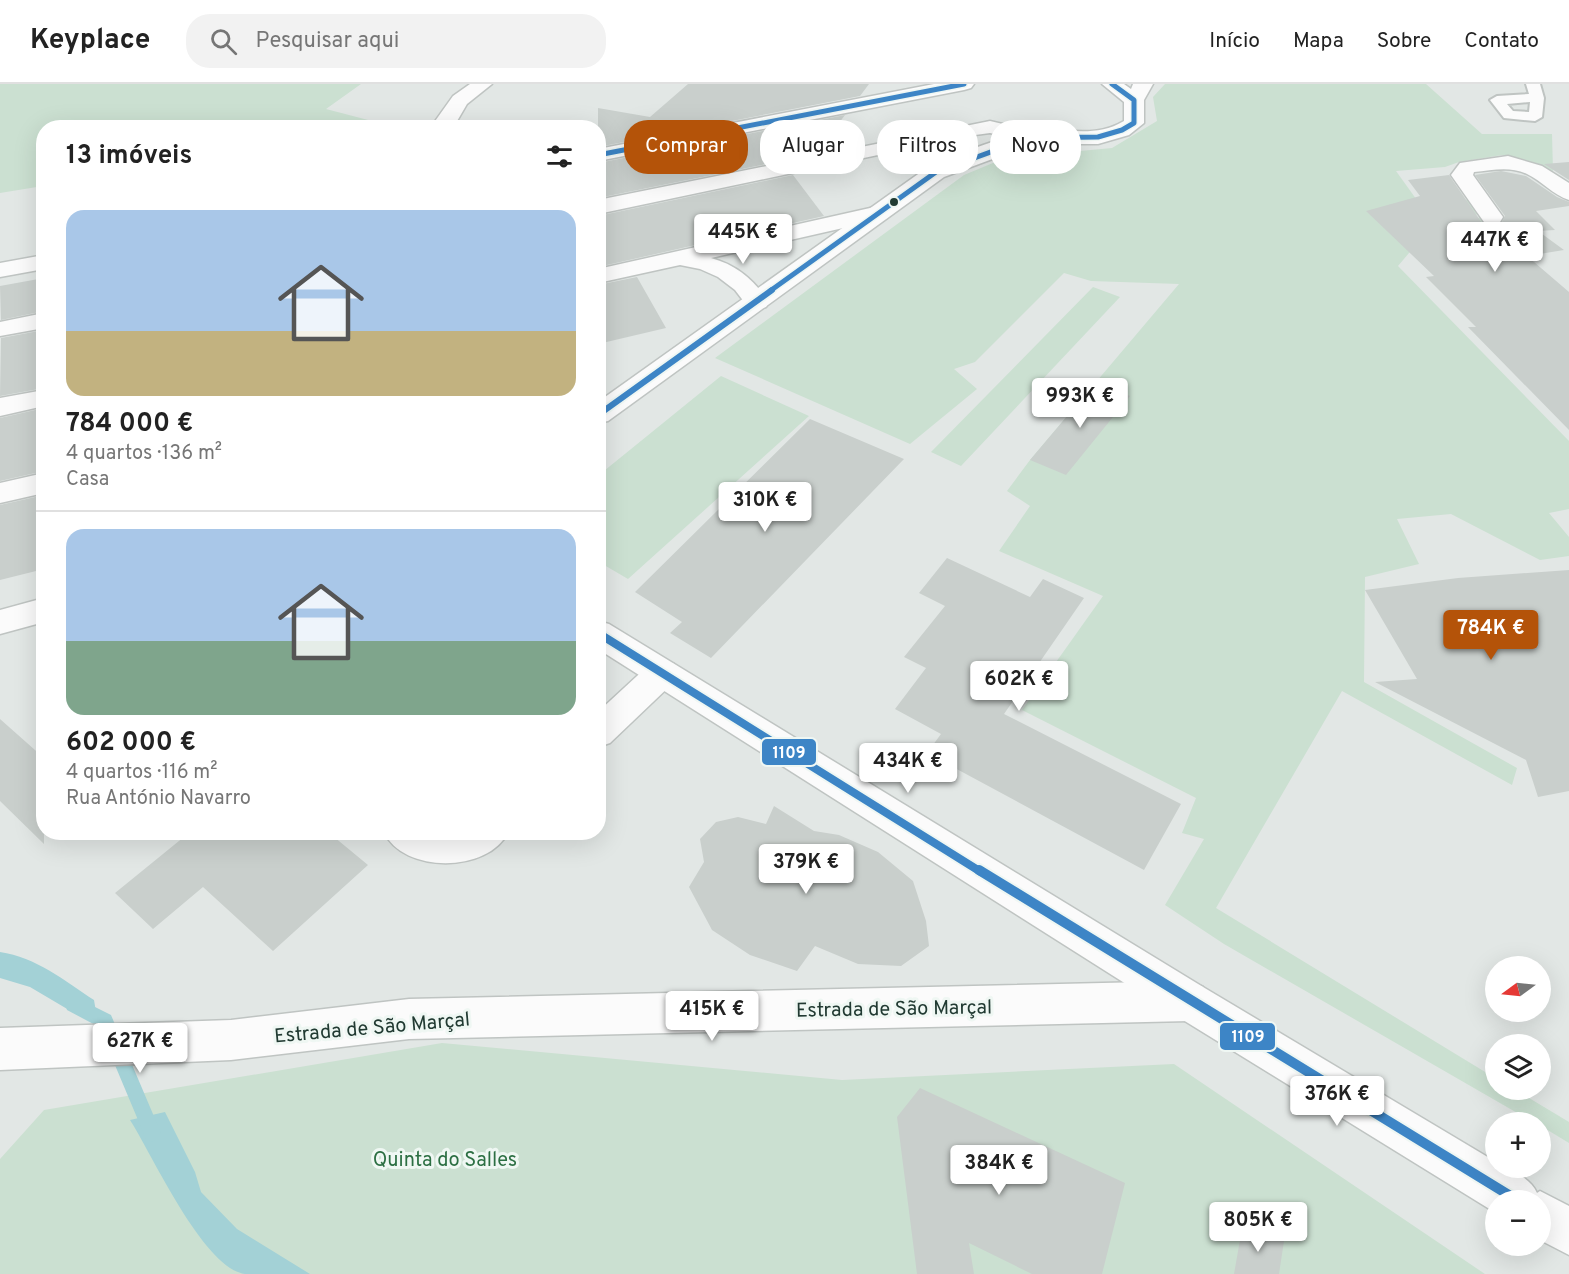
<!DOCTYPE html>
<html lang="pt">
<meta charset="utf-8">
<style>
body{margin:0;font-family:Overpass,sans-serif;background:#f2f2f2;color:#222;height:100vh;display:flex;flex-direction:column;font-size:22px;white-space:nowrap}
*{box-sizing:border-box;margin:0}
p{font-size:20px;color:#767676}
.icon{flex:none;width:33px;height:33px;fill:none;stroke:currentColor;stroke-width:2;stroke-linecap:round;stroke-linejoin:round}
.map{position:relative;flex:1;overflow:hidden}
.panel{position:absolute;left:36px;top:36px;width:570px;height:720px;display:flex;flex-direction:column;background:#fff;border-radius:24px;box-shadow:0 6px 24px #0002}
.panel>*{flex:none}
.hud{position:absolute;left:624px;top:36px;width:570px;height:54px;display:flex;gap:12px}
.needle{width:39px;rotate:255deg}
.fabs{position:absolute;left:1485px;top:872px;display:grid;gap:12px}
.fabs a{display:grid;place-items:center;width:66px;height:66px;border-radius:50%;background:#fff;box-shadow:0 6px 24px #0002;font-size:30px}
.price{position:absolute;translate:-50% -51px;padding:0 14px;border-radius:6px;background:#fff;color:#222;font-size:20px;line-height:39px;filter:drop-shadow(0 2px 3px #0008)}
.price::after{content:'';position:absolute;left:50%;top:36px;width:18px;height:14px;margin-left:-9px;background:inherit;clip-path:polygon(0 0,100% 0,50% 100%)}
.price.current{background:#b45309;color:#fff}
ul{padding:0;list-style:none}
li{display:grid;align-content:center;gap:12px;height:318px;padding:0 30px}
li+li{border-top:2px solid #e0e0e0}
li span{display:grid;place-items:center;height:186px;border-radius:18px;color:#555}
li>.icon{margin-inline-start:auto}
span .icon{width:108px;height:108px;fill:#fffc;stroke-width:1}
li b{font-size:26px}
h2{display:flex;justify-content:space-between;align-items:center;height:72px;padding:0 30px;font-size:26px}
.tag{padding:0 21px;border-radius:24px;background:#fff;box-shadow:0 6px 24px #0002;font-size:21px;line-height:54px}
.tag.current{background:#b45309;color:#fff}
header{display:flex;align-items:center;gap:36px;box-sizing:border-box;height:84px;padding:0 30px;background:#fff;border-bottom:2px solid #e0e0e0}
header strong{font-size:28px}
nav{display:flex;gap:33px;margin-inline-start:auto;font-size:21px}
.search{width:420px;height:54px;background:#f2f2f2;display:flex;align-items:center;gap:15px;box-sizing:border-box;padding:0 21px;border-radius:24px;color:#767676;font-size:22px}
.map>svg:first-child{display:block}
.green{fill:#cbe0d1}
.water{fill:#a3d1d6}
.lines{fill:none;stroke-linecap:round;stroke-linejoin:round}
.stream{fill:#a3d1d6;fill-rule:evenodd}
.building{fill:#c9cfcc}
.service-casing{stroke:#bfc4c2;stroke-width:4}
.minor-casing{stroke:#bfc4c2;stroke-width:3}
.tertiary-casing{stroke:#bfc4c2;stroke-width:3}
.service{fill:#fbfbfb;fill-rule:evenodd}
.minor{fill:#fbfbfb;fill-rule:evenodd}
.tertiary{fill:#fbfbfb;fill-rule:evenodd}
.bus-1-far3-casing{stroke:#eff7f3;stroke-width:8}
.bus-1-far2-casing{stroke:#eff7f3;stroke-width:10}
.bus-1-far1-casing{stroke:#eff7f3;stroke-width:12}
.bus-1-casing{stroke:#eff7f3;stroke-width:14}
.bus-1-far3{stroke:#3d85c6;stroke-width:5}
.bus-1-far2{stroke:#3d85c6;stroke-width:6}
.bus-1-far1{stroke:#3d85c6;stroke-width:8}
.bus-1{stroke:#3d85c6;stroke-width:10}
.bus-dot{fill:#213a32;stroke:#eff7f3;stroke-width:2}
.labels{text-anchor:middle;stroke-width:6;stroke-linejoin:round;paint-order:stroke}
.near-street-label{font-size:20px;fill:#213a32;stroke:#eff7f3}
.near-park-label{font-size:20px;fill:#2c6f43;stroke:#eff7f3}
.line-badge{stroke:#eff7f3;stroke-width:2}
.badge-label{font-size:16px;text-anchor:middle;font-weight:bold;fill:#fff}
</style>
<header>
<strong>Keyplace</strong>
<div class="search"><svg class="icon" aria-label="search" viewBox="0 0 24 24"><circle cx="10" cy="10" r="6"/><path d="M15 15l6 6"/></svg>Pesquisar aqui</div>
<nav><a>Início</a><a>Mapa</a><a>Sobre</a><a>Contato</a></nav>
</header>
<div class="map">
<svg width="1569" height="1190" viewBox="0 0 1569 1190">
<rect width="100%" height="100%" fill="#e2e7e5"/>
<!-- green -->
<path class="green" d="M 0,0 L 361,0 L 326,25 L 395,43 L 44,44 L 43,102 L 0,109 Z
M 1165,0 L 1426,0 L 1482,50 L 1552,50 L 1553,87 L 1502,71 L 1459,78 L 1445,83 L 1396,87 L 1419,119 L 1469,116 L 1482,130 L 1402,138 L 1492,133 L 1482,142 L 1420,156 L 1398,182 L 1569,357 L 1569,425 L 1549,429 L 1569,453 L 1569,472 L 1540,476 L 1451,430 L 1397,435 L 1419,480 L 1365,493 L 1364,598 L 1517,684 L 1512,701 L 1342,607 L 1216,824 L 1495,994 L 1496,1005 L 1514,1005 L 1569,1038 L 1569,1059 L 1541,1042 L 1540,1038 L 1533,1038 L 1224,860 L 1165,821 L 1204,755 L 1182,749 L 1196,714 L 1022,626 L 1103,512 L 999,467 L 1030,422 L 1007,407 L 1030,376 L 1179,200 L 1091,197 L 1064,189 L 975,278 L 954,285 L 977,305 L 910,360 L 715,274 L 964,91 L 1005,74 L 1112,64 L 1157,37 L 1153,13 Z
M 1093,203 L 1120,213 L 961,382 L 931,368 Z
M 721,292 L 809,332 L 628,495 L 599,478 L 599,391 Z
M 442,959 L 842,996 L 1174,980 L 1485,1190 L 0,1190 L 0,1075 L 44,1026 Z"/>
<!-- water -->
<path class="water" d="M 0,868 C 36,873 65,897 94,916 L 96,928 L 74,929 L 30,903 L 0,894 Z
M 165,1028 L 195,1088 L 201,1108 L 237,1145 L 310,1190 C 289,1190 265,1190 245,1190 C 203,1184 152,1070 130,1036 Z"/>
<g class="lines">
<!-- stream -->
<path class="stream" d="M 73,912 L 111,931 L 161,1049 L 158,1055 L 152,1058 L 146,1055 L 99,943 L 67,926 L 65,920 L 67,914 Z"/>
</g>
<!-- building -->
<path class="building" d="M 688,0 L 869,0 L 860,12 L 598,63 L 598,24 L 650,33 Z
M 845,31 L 822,62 L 777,71 L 781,77 L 598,114 L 598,79 Z
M 1569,78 L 1569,96 L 1544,80 Z
M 1501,87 L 1526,92 L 1557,113 L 1569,118 L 1569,122 L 1536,127 L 1555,146 L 1538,147 L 1564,166 L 1527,172 L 1569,208 L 1569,346 L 1468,243 L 1476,243 L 1426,193 L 1434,192 L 1366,127 L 1420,112 L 1408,96 L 1449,91 L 1482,139 L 1491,142 L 1501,140 L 1505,132 L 1475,91 Z
M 793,91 L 824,132 L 598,183 L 598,132 Z
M 637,193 L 666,244 L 598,260 L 598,201 Z
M 44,194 L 44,227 L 1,236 L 0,202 Z
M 44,246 L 44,304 L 0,312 L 1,254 Z
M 1095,299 L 1130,312 L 1066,391 L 1030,376 Z
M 44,324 L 44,387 L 0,397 L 0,334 Z
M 810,335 L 904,375 L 711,574 L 670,549 L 682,538 L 635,508 Z
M 44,411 L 44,485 L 0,496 L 0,421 Z
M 947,474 L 1030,513 L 1043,495 L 1084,514 L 1004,630 L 1181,720 L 1144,786 L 927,669 L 941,650 L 895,625 L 926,584 L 904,573 L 945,522 L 919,509 Z
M 1569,486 L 1569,707 L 1538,713 L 1526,676 L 1375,598 L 1417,595 L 1365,506 L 1458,494 Z
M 0,635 L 44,674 L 44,760 L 0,717 Z
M 774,722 L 814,747 L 839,751 L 878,768 L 913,797 L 926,837 L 929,862 L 901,882 L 858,880 L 815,862 L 797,887 L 750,871 L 712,846 L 689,803 L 704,778 L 700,755 L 716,738 L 738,733 L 766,740 Z
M 190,748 L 328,748 L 368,781 L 273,867 L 203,803 L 153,845 L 115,809 Z
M 920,1004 L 1125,1099 L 1102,1190 L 1032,1190 L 969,1159 L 974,1190 L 917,1190 L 897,1033 Z
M 1243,1139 L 1284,1157 L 1279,1190 L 1234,1190 Z"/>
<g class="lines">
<defs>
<path id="service" d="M 1526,0 L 1540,0 L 1544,14 L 1542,33 L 1535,37 L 1504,34 L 1490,16 L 1497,12 L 1529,10 ZM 1530,18 L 1529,28 L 1513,27 L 1507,20 Z"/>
<path id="minor" d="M 470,0 L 492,0 L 467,20 L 453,44 L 433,44 L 433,40 L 453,12 Z
M 990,37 L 1042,49 L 1045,53 L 1042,57 L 1035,59 L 990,49 L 968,52 L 598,130 L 598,116 Z
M 1508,72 L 1542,82 L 1569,99 L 1569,116 C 1553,111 1542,97 1527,90 C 1510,82 1493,86 1474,88 L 1473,91 L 1503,133 L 1500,138 L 1492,140 L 1484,138 L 1451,91 L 1460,79 Z
M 879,122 L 887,124 L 890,129 L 887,134 L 711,174 C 737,181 754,196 769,218 L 766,223 L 757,225 L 748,223 L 735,206 L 718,193 L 700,185 L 680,181 L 598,199 L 598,185 Z
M 44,229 L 44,244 L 0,252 L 0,238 Z
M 44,306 L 44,322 L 0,332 L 0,314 Z
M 44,389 L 44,409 L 0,419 L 0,399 Z
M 44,514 L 44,538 L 0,550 L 0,526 Z
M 662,576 L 674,580 L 678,589 L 674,598 L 610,659 L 598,663 L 598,628 L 650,580 Z
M 384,748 L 508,748 C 489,789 403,790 384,748 Z
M 1189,897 L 1203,903 L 1209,917 L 1203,931 L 1189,937 L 409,955 L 231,976 L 0,986 L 0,944 L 231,936 L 409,915 Z"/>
<path id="tertiary" d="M 934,0 L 974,0 L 971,4 L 964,6 L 598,77 L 598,65 Z
M 1102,0 L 1124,0 L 1131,5 L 1133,0 L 1153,0 L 1144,16 L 1144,39 L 1129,51 L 1098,60 L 1033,60 L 944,93 L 608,337 L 598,339 L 598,318 L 928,83 C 959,70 1001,52 1034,47 C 1066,43 1094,55 1124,37 L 1124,18 Z
M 44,171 L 44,185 L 0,193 L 0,179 Z
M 598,537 L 609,540 L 1203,903 L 1496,1078 L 1496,1083 C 1510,1083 1531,1095 1537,1109 L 1540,1107 L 1569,1122 L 1569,1171 L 1540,1156 L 1540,1116 L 1496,1116 L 1496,1129 L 1175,931 L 598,565 Z"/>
</defs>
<!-- service casing -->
<use href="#service" class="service-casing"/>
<!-- minor casing -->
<use href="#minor" class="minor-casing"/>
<!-- tertiary casing -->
<use href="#tertiary" class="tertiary-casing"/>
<!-- service -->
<use href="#service" class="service"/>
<!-- minor -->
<use href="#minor" class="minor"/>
<!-- tertiary -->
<use href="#tertiary" class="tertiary"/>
<defs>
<path id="bus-1-far3" d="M 598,71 L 964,0
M 770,207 L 936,88 L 1029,54 L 1098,53 L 1122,46 L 1134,39 L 1134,16 L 1112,0"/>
<path id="bus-1-far2" d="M 598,331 L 772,206"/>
<path id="bus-1-far1" d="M 598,549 L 981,788"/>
<path id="bus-1" d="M 979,786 L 1517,1116"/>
</defs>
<!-- bus-1-far3 casing -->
<use href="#bus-1-far3" class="bus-1-far3-casing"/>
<!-- bus-1-far2 casing -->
<use href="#bus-1-far2" class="bus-1-far2-casing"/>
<!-- bus-1-far1 casing -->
<use href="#bus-1-far1" class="bus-1-far1-casing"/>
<!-- bus-1 casing -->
<use href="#bus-1" class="bus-1-casing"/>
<!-- bus-1-far3 -->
<use href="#bus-1-far3" class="bus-1-far3"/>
<!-- bus-1-far2 -->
<use href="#bus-1-far2" class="bus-1-far2"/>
<!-- bus-1-far1 -->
<use href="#bus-1-far1" class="bus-1-far1"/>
<!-- bus-1 -->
<use href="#bus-1" class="bus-1"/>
</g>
<!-- markers -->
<circle class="bus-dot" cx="894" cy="118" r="5"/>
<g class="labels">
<!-- near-street labels -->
<g class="near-street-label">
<text transform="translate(894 924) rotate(-1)" y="7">Estrada de São Marçal</text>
<text transform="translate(372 943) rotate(-5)" y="7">Estrada de São Marçal</text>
</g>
<!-- near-park labels -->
<g class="near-park-label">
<text x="445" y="1082">Quinta do Salles</text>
</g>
</g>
<g class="line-badge">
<rect x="761" y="654" width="56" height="28" rx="6" fill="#3d85c6"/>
<rect x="1219" y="938" width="57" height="29" rx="6" fill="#3d85c6"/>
</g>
<g class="badge-label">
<text x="789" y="674">1109</text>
<text x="1248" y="958">1109</text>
</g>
</svg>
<div class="fabs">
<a><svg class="needle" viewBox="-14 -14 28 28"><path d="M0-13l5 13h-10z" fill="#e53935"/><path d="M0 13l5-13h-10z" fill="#767676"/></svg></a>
<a><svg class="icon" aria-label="layers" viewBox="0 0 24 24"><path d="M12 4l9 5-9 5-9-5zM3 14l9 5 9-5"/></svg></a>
<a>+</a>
<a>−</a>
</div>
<b class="price" style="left:743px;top:181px">445K €</b>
<b class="price" style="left:1495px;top:189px">447K €</b>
<b class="price" style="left:1080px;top:345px">993K €</b>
<b class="price" style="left:765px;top:449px">310K €</b>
<b class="price current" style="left:1491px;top:577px">784K €</b>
<b class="price" style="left:1019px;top:628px">602K €</b>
<b class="price" style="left:908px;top:710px">434K €</b>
<b class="price" style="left:806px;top:811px">379K €</b>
<b class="price" style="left:712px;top:958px">415K €</b>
<b class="price" style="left:140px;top:990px">627K €</b>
<b class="price" style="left:1337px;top:1043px">376K €</b>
<b class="price" style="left:999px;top:1112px">384K €</b>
<b class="price" style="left:1258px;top:1169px">805K €</b>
<div class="hud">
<a class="tag current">Comprar</a>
<a class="tag">Alugar</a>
<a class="tag">Filtros</a>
<a class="tag">Novo</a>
</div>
<section class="panel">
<h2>13 imóveis<svg class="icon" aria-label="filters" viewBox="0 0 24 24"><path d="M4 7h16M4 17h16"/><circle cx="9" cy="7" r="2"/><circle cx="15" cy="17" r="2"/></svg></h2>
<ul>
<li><span style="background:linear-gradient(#a9c7e8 65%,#c2b280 0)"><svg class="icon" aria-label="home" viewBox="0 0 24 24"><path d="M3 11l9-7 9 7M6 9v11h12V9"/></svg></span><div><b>784 000 €</b><p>4 quartos · 136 m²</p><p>Casa</p></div></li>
<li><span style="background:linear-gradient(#a9c7e8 60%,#7fa58c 0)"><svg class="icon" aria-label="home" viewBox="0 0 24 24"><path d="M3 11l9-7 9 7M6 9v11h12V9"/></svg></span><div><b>602 000 €</b><p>4 quartos · 116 m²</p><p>Rua António Navarro</p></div></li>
</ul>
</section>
</div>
